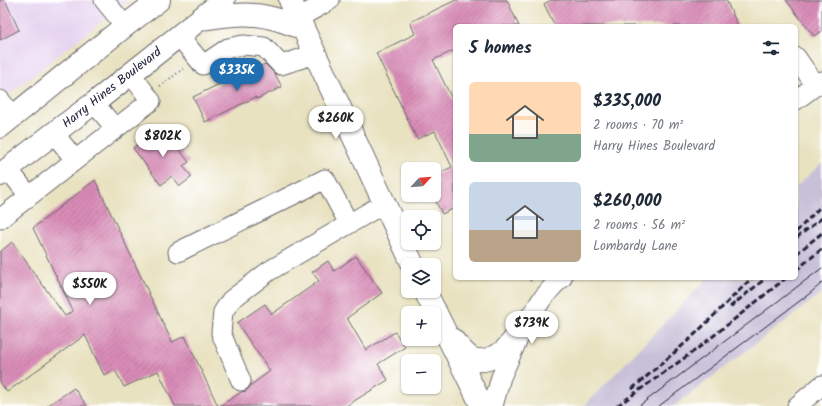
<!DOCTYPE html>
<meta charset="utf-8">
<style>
:root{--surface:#fff;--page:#f2f2f3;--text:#1f2937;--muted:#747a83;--accent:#1f6fb2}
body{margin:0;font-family:Kalam,sans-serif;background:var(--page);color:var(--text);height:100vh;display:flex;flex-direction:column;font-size:15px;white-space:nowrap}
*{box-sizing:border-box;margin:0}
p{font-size:13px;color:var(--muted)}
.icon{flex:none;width:22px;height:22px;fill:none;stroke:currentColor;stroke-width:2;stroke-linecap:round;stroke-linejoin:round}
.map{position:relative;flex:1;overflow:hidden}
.panel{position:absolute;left:453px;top:24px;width:345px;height:256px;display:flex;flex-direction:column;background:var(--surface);border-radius:6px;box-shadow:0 1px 3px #0004}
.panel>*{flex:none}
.needle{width:26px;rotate:64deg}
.fabs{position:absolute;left:401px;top:162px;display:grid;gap:8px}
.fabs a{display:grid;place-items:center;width:40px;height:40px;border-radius:6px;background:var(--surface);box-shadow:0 1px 3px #0004;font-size:20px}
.price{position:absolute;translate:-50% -34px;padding:0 9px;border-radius:14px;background:#fff;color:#222;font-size:13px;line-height:26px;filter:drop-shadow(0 1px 2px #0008)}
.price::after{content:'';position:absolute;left:50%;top:24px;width:12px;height:9px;margin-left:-6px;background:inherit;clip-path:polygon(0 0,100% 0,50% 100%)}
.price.active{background:var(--accent);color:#fff}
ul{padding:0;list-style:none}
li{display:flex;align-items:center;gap:12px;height:100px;padding:0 16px}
li span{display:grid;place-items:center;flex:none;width:112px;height:80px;border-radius:6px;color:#555}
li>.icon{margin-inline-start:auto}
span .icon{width:48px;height:48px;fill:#fffc;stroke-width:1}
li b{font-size:17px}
h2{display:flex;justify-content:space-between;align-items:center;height:48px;padding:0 16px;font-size:17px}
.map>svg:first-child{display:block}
.built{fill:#e6d3f0}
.railway{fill:#c8c0d8}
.building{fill:url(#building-hatch)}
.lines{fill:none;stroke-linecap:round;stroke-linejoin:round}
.minor-casing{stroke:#68656a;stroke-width:21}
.major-casing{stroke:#68656a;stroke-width:24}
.path{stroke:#68656a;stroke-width:2.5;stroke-dasharray:1 3;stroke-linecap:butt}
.minor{stroke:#fff;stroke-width:19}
.major{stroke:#fff;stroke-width:22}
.tram{stroke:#22223b;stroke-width:1}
.rail{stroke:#22223b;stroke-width:3;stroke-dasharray:6 3;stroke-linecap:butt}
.labels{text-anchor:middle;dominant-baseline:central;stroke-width:4;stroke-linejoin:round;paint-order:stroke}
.street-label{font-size:13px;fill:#22223b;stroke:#fff}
</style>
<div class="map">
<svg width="822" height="406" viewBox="0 0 822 406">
<defs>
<pattern id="building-hatch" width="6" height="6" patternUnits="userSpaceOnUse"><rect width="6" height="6" fill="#d98cb7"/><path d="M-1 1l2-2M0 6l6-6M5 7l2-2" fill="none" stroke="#b07296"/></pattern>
</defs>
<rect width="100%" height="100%" fill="#fff"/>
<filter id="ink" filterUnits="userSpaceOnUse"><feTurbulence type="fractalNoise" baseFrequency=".025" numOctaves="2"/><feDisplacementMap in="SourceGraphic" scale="8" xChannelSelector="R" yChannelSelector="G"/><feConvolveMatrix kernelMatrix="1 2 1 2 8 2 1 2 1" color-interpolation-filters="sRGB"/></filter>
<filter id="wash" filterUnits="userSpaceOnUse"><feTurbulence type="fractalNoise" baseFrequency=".012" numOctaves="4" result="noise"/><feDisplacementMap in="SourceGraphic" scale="16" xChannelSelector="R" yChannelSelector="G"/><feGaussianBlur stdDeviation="0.9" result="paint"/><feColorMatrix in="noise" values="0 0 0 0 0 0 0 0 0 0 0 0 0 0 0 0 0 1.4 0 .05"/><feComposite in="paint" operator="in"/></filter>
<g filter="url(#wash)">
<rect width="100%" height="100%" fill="#e9e2c1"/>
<path class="built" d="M0,0h129l-129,101z"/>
<path class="railway" d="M822,163v130l-148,113h-90l124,-128h88v-91z"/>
<g id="blocks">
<path class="building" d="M0,0h5l14,30 -19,10z
M456,0h51l12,26h-64v24l-22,10 22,45v103l-13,6 -8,-16v-13l5,-2 -4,-8 17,-8 -17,-36 -18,8 -41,-86 39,-19 -5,-12z
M551,0h175l12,26h-183l-11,-22z
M786,0h36v31l-8,5z
M265,64l10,10 7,13 -25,12 -1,-2 -51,25 -12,-25 65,-32 1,2z
M161,126l28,36 -6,4 9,11 -12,9 -8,-10 -11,9 -28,-37z
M95,180l77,162 13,-6 33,70h-43l-17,-35 -34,16 -9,-17 -11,5 -19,-40 -78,57 -7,-10v-130l12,-10 53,74 8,-5 -40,-83z
M356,256l26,37 -35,25 19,32 29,-18 10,15 -27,17 10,16 -42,26h-126l21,-14 5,-1 3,-3 2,-3 19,-14 -33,-48 28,-19 7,10 47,-33 -7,-9 16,-11 6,10z
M74,388l13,18h-40z"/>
</g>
</g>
<g filter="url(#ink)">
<use href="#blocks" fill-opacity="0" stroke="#68656a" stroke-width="1"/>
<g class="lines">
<g class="minor-casing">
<path id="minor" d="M104,0l21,26
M298,18l20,-11 12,-7
M179,36l24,29 25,-17 15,-3 21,2 17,18 34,-11
M796,57l20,29
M0,100l13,16
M796,100l26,-19
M94,103l21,25
M54,133l21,27
M8,169l21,27
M0,219l151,-118 -20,-27
M178,252l147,-73 24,45
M241,381l-20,-48 2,-21 8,-12 38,-29 102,-60 14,-7
M493,406l8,-29 22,-49 19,-29 12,-14 8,-7
M797,406l25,-21"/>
</g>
<g class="major-casing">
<path id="major" d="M290,0l123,265
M201,19c17,-2 36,-6 53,-4 17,1 34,8 49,14
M0,127l125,-101 34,-26
M0,175l54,-42 40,-30 130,-103
M425,291l57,115
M453,340c3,4 13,15 18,18 10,6 26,-1 34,-8 7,-7 12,-15 18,-22"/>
</g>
<path class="path" d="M160,86l23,-17
M530,281l2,-3"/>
<use href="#minor" class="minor"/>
<use href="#major" class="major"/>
<path class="tram" d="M639,406l183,-138
M659,406l150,-112 13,-11"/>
<path class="rail" d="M796,232l26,-27
M796,238l26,-20
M796,254l26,-21
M796,270l26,-21
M730,307l36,-29
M632,389l58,-50 62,-61
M617,406l80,-57 89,-71"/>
</g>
</g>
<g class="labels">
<g class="street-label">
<text transform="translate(112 88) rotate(-38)">Harry Hines Boulevard</text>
</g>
</g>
</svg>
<div class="fabs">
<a><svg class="needle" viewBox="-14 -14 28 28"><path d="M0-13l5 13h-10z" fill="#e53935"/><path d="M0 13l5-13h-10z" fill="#747a83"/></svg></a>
<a><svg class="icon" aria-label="locate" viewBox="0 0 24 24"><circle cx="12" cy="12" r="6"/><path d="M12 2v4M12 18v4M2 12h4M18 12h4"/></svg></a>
<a><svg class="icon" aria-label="layers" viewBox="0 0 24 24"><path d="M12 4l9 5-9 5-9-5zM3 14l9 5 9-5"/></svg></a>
<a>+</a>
<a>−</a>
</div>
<b class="price active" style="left:237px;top:92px">$335K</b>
<b class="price" style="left:336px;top:140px">$260K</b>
<b class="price" style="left:163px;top:158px">$802K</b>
<b class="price" style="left:90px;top:306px">$550K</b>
<b class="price" style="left:532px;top:345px">$739K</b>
<section class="panel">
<h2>5 homes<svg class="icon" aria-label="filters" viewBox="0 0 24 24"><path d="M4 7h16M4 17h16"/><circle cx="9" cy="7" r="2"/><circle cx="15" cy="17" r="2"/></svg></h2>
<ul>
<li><span style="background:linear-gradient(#ffd9b3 65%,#7fa58c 0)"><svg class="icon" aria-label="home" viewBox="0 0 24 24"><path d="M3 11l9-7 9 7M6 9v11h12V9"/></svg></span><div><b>$335,000</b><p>2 rooms · 70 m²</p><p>Harry Hines Boulevard</p></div></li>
<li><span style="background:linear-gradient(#c9d6e8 60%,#b9a48a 0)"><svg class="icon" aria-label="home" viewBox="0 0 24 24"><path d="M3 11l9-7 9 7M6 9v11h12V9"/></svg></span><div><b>$260,000</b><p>2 rooms · 56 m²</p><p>Lombardy Lane</p></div></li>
</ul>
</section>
</div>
